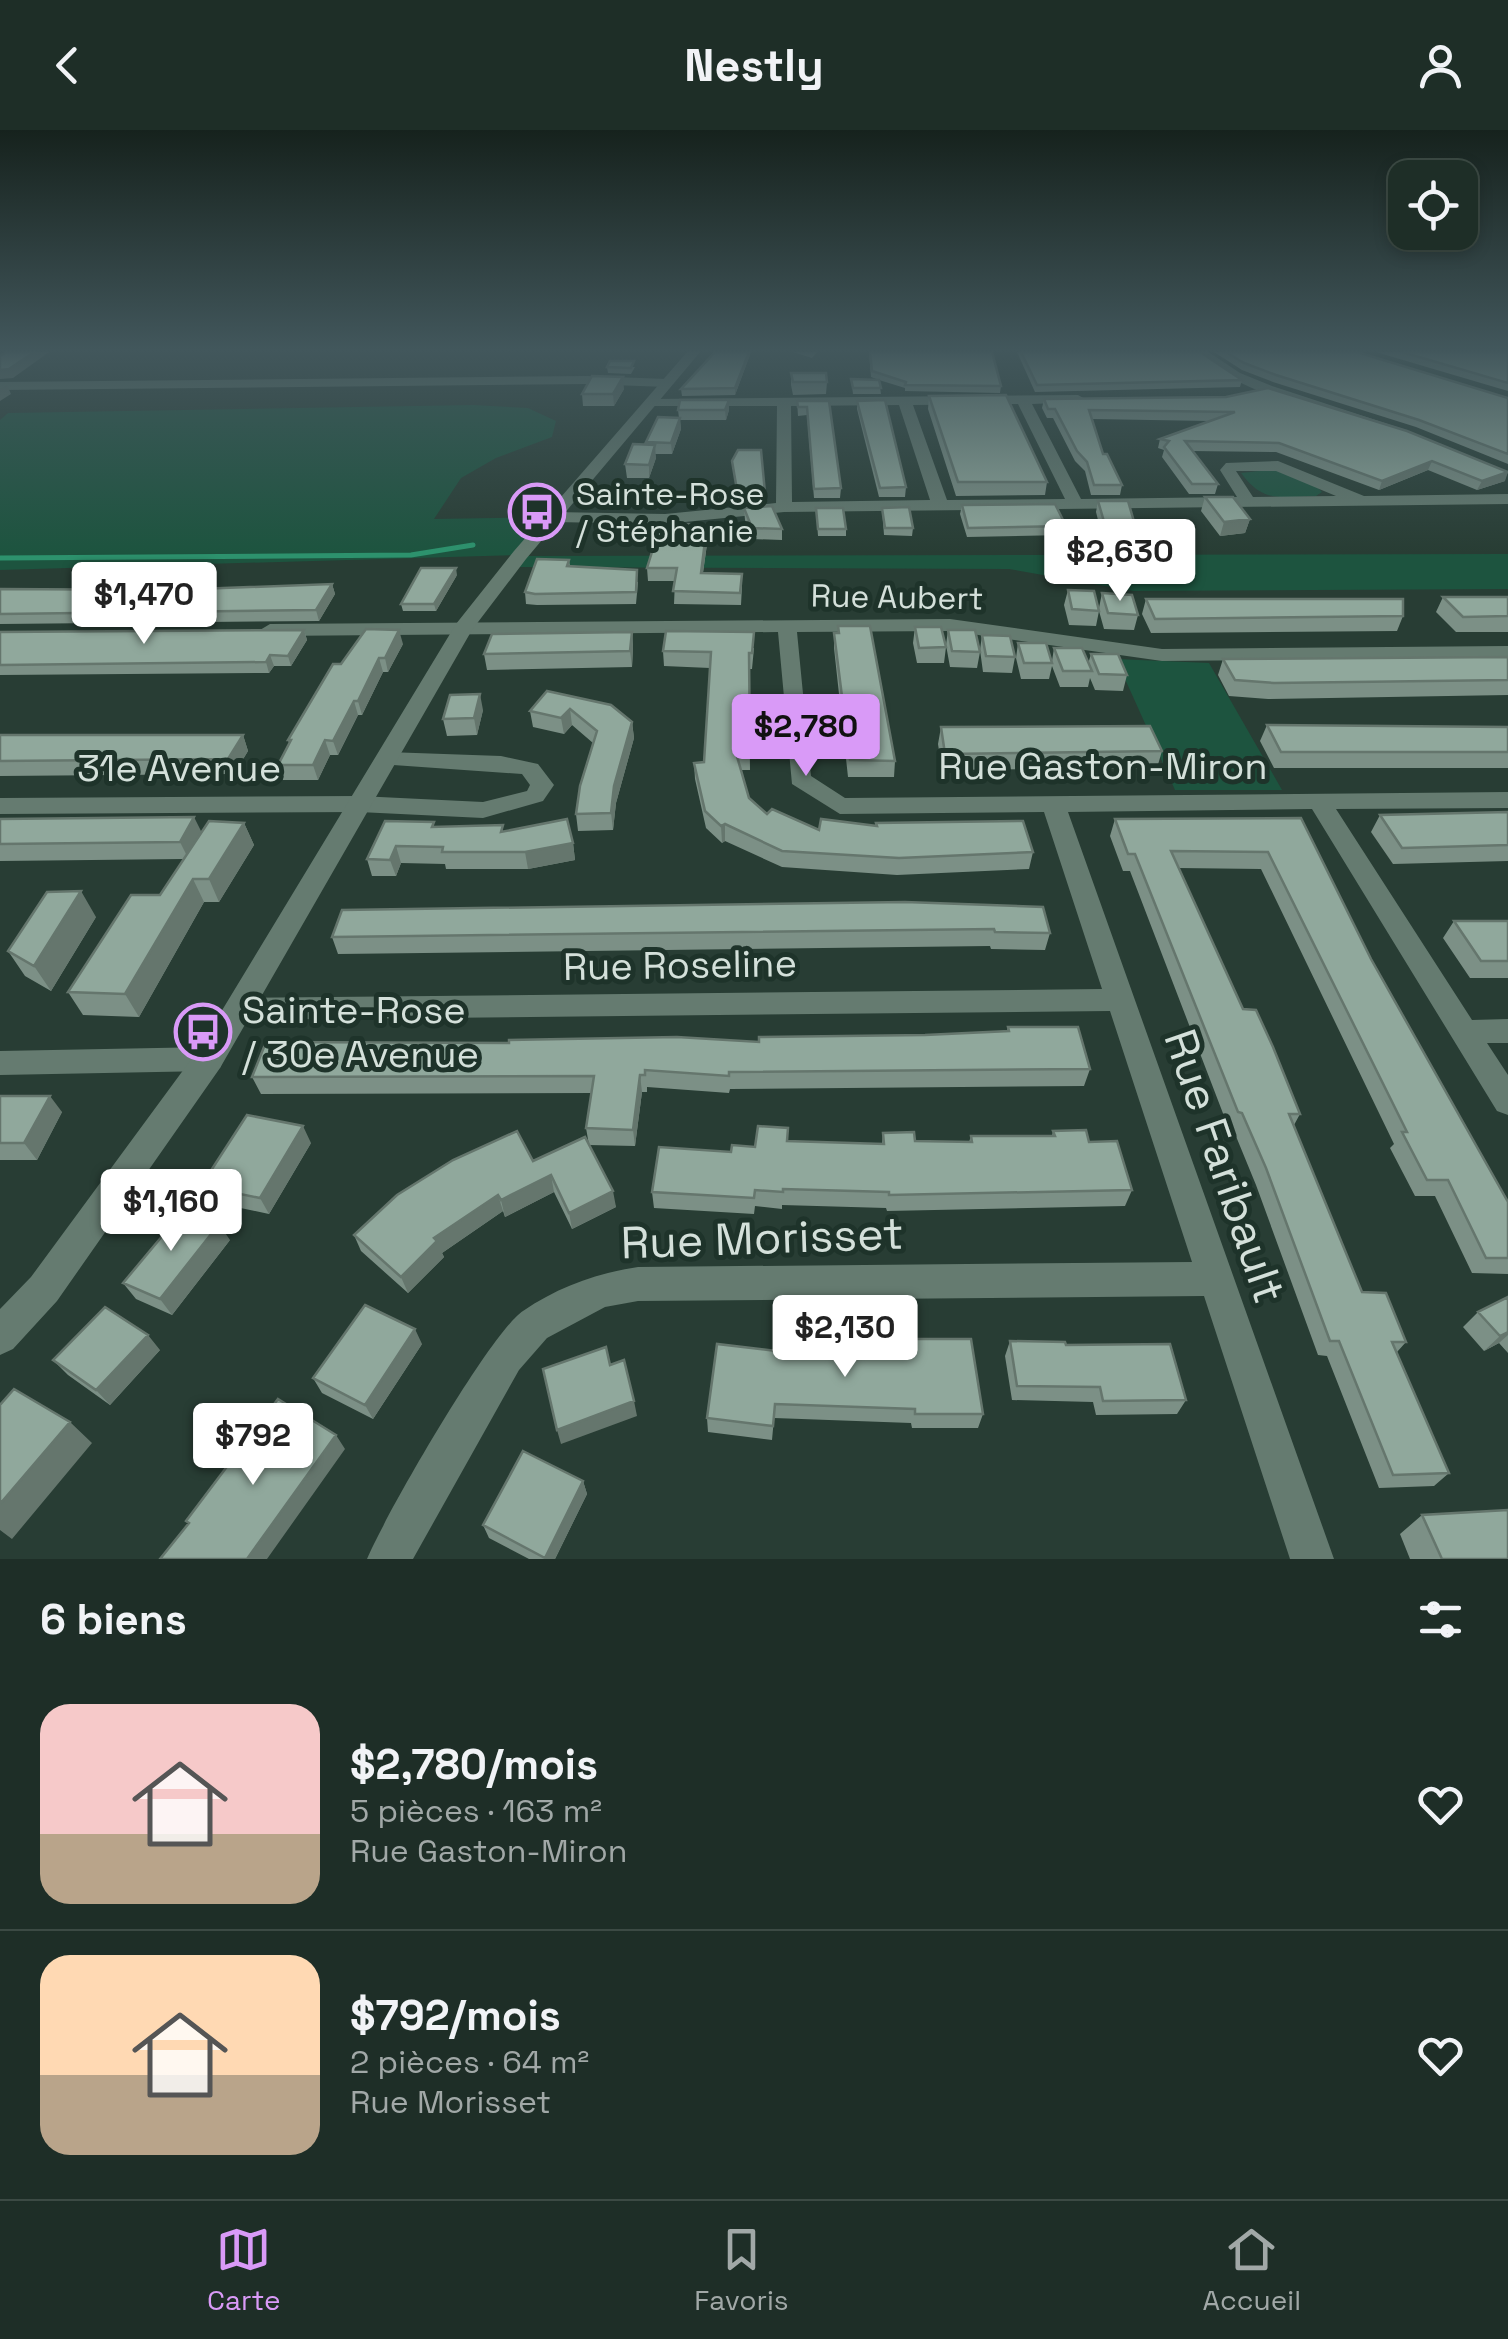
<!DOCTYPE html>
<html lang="fr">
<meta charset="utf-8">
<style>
:root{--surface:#1e2e27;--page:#26362f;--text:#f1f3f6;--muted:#a1a8a7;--line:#3c4a44;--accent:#d99af7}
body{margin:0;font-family:"Space Grotesk",sans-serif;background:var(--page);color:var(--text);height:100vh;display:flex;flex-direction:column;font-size:38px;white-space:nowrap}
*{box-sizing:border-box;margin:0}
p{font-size:32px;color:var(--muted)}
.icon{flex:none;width:55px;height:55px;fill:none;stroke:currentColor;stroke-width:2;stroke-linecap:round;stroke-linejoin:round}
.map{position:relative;height:1429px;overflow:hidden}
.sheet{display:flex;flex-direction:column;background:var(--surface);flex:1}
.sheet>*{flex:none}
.controls{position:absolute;left:1388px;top:30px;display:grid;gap:20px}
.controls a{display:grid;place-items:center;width:90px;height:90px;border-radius:20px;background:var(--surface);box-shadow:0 5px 15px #0003,0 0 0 2px var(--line);font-size:50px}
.price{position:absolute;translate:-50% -85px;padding:0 22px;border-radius:10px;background:#fff;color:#222;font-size:32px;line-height:65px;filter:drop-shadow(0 2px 5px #0008)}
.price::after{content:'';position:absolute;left:50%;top:60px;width:30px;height:22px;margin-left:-15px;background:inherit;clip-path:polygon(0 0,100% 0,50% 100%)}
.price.current{background:var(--accent);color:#111}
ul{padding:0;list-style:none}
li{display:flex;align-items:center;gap:30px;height:250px;padding:0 40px}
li+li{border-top:2px solid var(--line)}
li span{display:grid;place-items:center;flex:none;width:280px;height:200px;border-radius:30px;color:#555}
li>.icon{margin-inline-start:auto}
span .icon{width:120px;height:120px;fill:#fffc;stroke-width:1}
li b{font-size:42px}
h2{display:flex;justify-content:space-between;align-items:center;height:120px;padding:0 40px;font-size:42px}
header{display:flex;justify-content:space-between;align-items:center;height:130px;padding:0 40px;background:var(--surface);font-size:45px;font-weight:800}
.tabs{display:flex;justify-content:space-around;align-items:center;height:140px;border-top:2px solid var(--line);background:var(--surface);font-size:28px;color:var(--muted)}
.tabs a{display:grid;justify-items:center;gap:5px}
.tabs .current{color:var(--accent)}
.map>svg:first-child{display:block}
.green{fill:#1d543f}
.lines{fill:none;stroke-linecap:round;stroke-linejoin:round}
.stream{stroke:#2d926d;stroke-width:5}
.minor{fill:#657b70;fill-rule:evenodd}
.tertiary{fill:#657b70;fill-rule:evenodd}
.wall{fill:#7c9086}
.shaded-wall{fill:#65766d}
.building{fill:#90a89c;stroke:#65766d;stroke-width:2.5}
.labels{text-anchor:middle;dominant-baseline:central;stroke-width:10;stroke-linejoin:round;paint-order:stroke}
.far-poi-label{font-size:32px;fill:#d4e0da;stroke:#1e332a;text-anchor:start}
.far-street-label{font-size:32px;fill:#d4e0da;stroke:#1e332a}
.street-label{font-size:38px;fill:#d4e0da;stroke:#1e332a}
.poi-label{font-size:38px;fill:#d4e0da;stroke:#1e332a;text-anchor:start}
.near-street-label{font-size:45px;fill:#d4e0da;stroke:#1e332a}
</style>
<header><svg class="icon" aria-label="back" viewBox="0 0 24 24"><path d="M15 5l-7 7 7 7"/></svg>Nestly<svg class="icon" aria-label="person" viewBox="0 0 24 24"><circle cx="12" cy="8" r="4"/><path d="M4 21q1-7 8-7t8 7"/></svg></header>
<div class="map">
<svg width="1508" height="1429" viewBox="0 0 1508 1429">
<rect width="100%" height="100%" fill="#283d34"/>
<path class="green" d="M473,275l55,3 28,13 -4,16 -56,21 -35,20 -27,41 119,-2 -33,38 -520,15v-150l8,-7z
M1277,339l41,19 4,4 -6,4c-35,1 -52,8 -75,-23z
M1508,424v35l-375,2 -124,-22 -496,-2 8,-11z
M1116,529l93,4 73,127h-107z"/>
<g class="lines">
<path class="stream" d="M0,428l411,-3 62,-10"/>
<path class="minor" d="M1192,221h15l33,22 32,13 131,43 -12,3c-66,-21 -146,-34 -199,-81z
M586,246l81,3 7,4 -7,4 -81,-3 -586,6v-8z
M1078,265l7,4 -2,3 -51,2 49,95 156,-2 -17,-27 6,-7 52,-2 86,35 144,-2v10l-724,8 -119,12 -112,-2 -8,-5 8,-5 112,2 111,-11 1,-97h-131v-6l5,-1zM1018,274l47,95 -118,1 -34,-95zM899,275l31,95 -138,2 -1,-96zM1236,341h40l60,25 -83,1z
M950,489l212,30 346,-3v12l-346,3 -212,-30 -153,1 14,144 34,22 663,-6v16l-172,1 136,211 36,-1v24h-21l21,32v40l-11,-4 -185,-302 -244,3 266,747h-44l-86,-263 -566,5 -33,6 -58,31 -28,32 -106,189h-46c18,-43 123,-226 156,-248 35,-24 74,-38 115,-44l554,-5 -82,-251 -870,9 -10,-3 -5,-8 5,-8 10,-3 862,-9 -58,-177 -204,2 -48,-30 -14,-152 -508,4 -10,-6 10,-6z
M387,622l114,4 37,8 16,21 -11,16 -60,17 -124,-6 -359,2v-16l359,-2 124,6 44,-11 3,-6 -8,-11 -143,-10 -3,-5 3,-5z
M209,917l11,3 4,9 -4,9 -11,3 -209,4v-24z"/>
<path class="tertiary" d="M688,221h13l-175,208 -54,71 -252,438 -163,233 -44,48 -13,6v-46l31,-32 167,-227 258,-426 58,-73z"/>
</g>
<path class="wall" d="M751,222l-16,43 -53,1 -1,-7z
M793,222h24l-5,6z
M869,222h123l9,34 -1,7 -95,-2v-3l-26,-8 2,14h-28l-2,-15 28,1 -8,-3z
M1017,222h183l42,28 -2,7 -205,5z
M1214,222h143l151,46v66l-92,-37 -143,-45 -31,-12z
M1376,222h132v39z
M607,237h28l-4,7 -23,-1z
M791,243l36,9 -1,12 -33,1 -2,-10z
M624,259l-10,17h-31l-1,-12z
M929,266l118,86 -2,13 -89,1 -28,-87z
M1226,267l279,84 -28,9 -49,-20 -49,20 -103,-38 -84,-1 26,33 -3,10h-26l-27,-37 2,-7 -6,-2 2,-9 50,-18 -118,-2 11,35 19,31 -2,10h-29l-6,-24 -10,-10 -22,-43h-6l-5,-10 2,-9z
M729,270v10l-3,10h-46l1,9 -9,25h-17l1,4 -7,20h-22l-2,-14 21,-19v-3l33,-24 -1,-8z
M797,271h32l12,87 -1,10h-26l-7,-83 -9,1z
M857,271l49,86 -1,10h-26l-22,-88z
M1205,367l45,22 -5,14 -25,3 -19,-25z
M1098,371l37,24 -3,11h-30l-6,-24z
M962,375l104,21 -1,9 -98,2 -7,-23z
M744,378l38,21v11l-30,-1 -7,-19z
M816,378l30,21v7h-28z
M882,378l31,20 -1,8 -28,-1z
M708,407l-5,36 39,13 -1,19 -67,-1 1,-23h-27l-1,-13z
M569,430l1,6 68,16 -2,22 -99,1 -11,-1 -1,-12z
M457,445l-21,36h-33l-2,-7z
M332,454l3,10 -16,27 -319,3v-35l171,1z
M1068,460l31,18 3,-15 36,22 -4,15 -30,-1 -5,-18 -3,15 -27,-1 -5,-20z
M1443,467h65v35h-52l-20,-20z
M1146,469l257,17 -6,15 -246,2 -9,-19z
M838,496l57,135 -1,16h-46l-14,-129v-15h4z
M915,497l31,20 -2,16h-27l-4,-20z
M304,500l3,10 -16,26h-17l-5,7 -269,2v-43z
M948,500l32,22 -3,16 -27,-1 -4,-22z
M632,502l1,15 -1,20 -145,3 -3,-16z
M982,505l33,22 -3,16 -29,-1 -3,-22z
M1018,513l34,18 2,-13 34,16 3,-10 36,21 -4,16 -28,-1 -5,-12 -2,9h-28l-8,-21 -3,13h-28l-5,-21z
M403,514l-15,28h-5l-21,43h-4l-20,40h-8l-12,25h-35l-5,-15 11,-22 -1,-3 53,-76z
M754,518l-2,21h-3l1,101h-9l8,28 18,16 52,16 214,22 -4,17 -132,6 -115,-8 -57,-26 -3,2 -16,-15 -11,-49 -1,-16 10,-1 6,-94 -46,-2 -1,-15z
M1508,527v38l-240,4 -39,-3 -11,-21 5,-16z
M547,561l85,31 2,16 -18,65 -3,27 -35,1 -2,-17 17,-71 -21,-18 -8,9 -31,-7 -3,-16z
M483,580l-6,25 -30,1 -4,-17z
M1267,595l241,2v41h-234l-14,-27z
M941,597l221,24 -5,17 -215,2 -4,-26z
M0,605h243l5,16 -14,23 -234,2z
M1508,682v49l-115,3 -22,-32 9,-17z
M1301,688l70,141 137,243v72l-36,-1 -37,-77h-20l-25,-48 4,-4 -133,-275 -83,-1 65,141 57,105 -6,11 68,167 44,50 -9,10 52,121 -15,13 -55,2 -52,-132 -9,-1 -62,-170 -23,-56h-4l-99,-258h-7l-13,-35 5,-17z
M0,689l202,14 42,-10 10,22 -35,57h-15l-65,115 -56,-2 -15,-23 92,-97 24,-36 -184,2z
M435,697l69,4 69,12 2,17 -47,9h-82l-1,-5 -44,-1 -5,13h-24l-5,-17z
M905,772l145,31 -5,17 -54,-1 -1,-3 -652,8 -6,-17z
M96,787l-45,74 -26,-15 -17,-25z
M1454,791h54v57h-38l-27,-40z
M1008,897l82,42 -6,17 -354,3 -1,4 -82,-6v5h-5l-7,54 -46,-1 27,62 -44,22 -18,-37 -49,25 -2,-6 -61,42 2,4 -36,36 -47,-42 -7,-16 179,-74 56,-16 -3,-17 6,-35 -331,1 -9,-17 257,-34 250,-1 248,-11z
M0,966l62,16 -25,48h-37z
M1053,1001l36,11 43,48 -7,16 -238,5 -1,-3 -104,-3v4l-27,-3 -1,8 -100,-6 -2,-16 79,-40 24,-5 32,-6 95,3 1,-11 32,8 54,1 2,-6h81z
M311,1013l-42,71 -57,-12 -11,-16z
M230,1110l-58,75 -36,-16 -13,-16z
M1508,1167v56l-9,-10 -15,8 -21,-24 15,-15z
M907,1209l76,75 -5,14h-66l-1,-5 -137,-5 -2,22 -64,-8 -1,-14 95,-64 102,-1z
M1010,1211l56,4 120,55 -9,14 -81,1 -3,-13 -81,-2 -7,-44z
M422,1214l-49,75 -51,-26 -9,-15z
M160,1220l-50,55 -42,-30 -15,-15z
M583,1351l4,13 -32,65h-26l-40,-21 -6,-13z
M1422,1385l86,44h-98l-10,-25z"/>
<path class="shaded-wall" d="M34,222h15l-36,26 -13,1v-9z
M749,222h2l-16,43v-7z
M623,247l1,12 -10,17 -1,-12z
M7,255l4,9 -11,7v-12z
M729,270v10l-3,10 -1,-10z
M680,288l1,11 -9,25 -1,-11z
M655,315l1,13 -7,20v-13z
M1432,331l-4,9 -49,20 3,-9z
M1508,342l-3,9 -28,9 5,-9z
M765,363v7l-27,3v-7z
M1250,389l-5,14 -25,3 4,-14z
M707,395l1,12 -7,49v-13z
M456,438l1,7 -21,36 -2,-7z
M332,454l3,10 -16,27 -3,-11z
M304,500l3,10 -16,26 -3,-10z
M399,500l4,14 -15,28 -3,-14z
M632,502l1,15 -1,20 -2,-16z
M270,525l4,11 -5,7 -3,-11z
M379,528l4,14 -21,43 -4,-14z
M480,564l3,16 -6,25 -3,-17z
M354,571l4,14 -20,40 -5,-14z
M570,579l2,16 -8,9 -3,-16z
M632,592l2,16 -18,65 -3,27 -2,-17 3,-27z
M243,605l5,16 -14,23 -6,-15z
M325,610l5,15 -12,25 -5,-15z
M194,687l8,16 -14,25 -8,-16z
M244,693l10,22 -35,57 -10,-23z
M725,694v17l-3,2 -1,-17z
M573,713l2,17 -47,9 -3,-17z
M396,716l5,17 -5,13 -6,-16z
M193,749l11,23 -65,115 -14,-23z
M81,761l15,26 -45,74 -17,-25z
M640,945l2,17 -7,54 -2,-16z
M50,966l12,16 -25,48 -13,-17z
M303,996l8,17 -42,71 -9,-16z
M551,1045l3,17 -49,25 -4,-17z
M613,1061l3,16 -44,22 -3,-16z
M498,1065l5,16 -61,42 2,4 -36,36 -7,-16 33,-39z
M219,1094l11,16 -58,75 -12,-16z
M415,1199l7,15 -49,75 -8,-14z
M1508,1202v3l-9,8 -15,8 16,-15z
M148,1205l12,15 -50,55 -14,-15z
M634,1271l3,15 -76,28 -4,-14z
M70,1292l22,21 -80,96 -12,-9v-26z
M336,1305l9,14 -78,110h-20z
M583,1351l4,13 -32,65h-10z"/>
<path class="building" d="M7,222h27l-25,17 -9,1v-14z
M715,222h34l-14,36 -54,1z
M870,222h122l9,34 -96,-1 1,-3 -34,-11z
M1021,222h179l42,28 -205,5z
M1226,222h131l151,46v56l-89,-34 -143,-45 -32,-12z
M1402,222h106v31z
M610,231h24l-3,7 -24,-1z
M791,243h35l1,9h-34z
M592,246l31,1 -10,17h-31z
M851,249l28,1 2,8h-28z
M1268,258l139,43 101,41 -26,9 -50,-20 -50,20 -103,-38 -94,-2 33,43h-26l-28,-37 5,-6 -9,-2 75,-27 -146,-2 14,44h4l15,31h-28l-7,-23 -10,-11 -22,-42h-7l-4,-10 182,-2z
M1006,265l41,87h-89l-29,-86z
M680,270h49l-4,10h-47z
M885,270l21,87 -26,1 -23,-87z
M797,271h32l12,87 -27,1 -7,-82h-9z
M658,287l22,1 -9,25 -25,-1z
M633,314l22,1 -6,20 -24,-1z
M738,320h23l4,43 -27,3 -6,-35z
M1205,367h28l17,22 -26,3z
M1098,371h30l7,24h-30z
M1055,374l11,22 -98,2 -6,-23z
M772,376l10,23 -30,-1 -8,-20z
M909,377l4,21h-28l-3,-20z
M816,378h27l3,21h-28z
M661,393l46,2 -6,48 41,1 -2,19 -67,-2 4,-23h-30z
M537,429l32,1 -2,6 70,4 -1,22 -101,2 -10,-2z
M421,438h35l-22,36h-33z
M332,454l-16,26 -316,4v-25l171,1z
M1068,460l26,1 5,20 -27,-2z
M1102,463l30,2 6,20 -30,-2z
M1443,467h65v19l-45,1z
M1146,469h257v17l-248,3z
M838,496h32l25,135 -45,-1 -16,-127h5z
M915,497h26l5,20 -27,1z
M366,499l33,1 -14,28h-6l-21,43h-4l-21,40 -8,-1 -12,25h-35l13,-25h-3l45,-76h8z
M304,500l-16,26 -18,-1 -4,7 -266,3v-33z
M948,500h27l5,22 -28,-1z
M666,501l88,1 -2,21h-3l1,100h-14l13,45 18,16 5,-5 47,21 2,-11 56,7 -1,-3 147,-2 10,31 -134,6 -117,-7 -57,-27 -4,2 -16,-15 -11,-48 10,-1 7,-110 -48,-1z
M632,502l-2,19 -146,3 8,-20z
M982,505l28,1 5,21 -29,-1z
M1018,513h28l6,20h-28z
M1054,518h28l10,23h-29z
M1091,524h27l9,21 -28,-1z
M1508,527v23l-234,3 -39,-3 -12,-21z
M547,561l64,14 21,17 -18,64 -3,27 -35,1 4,-28 17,-55 -27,-22 -9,9 -31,-7z
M480,564l-6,24 -31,1 7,-24z
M1267,595l241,2v25h-227z
M1150,596l12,25 -217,3 -4,-27z
M0,605h243l-15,24 -228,2z
M1508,682v33l-106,3 -22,-33z
M194,687l-14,25 -180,2v-25z
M1301,688l70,141 137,243v56h-22l-38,-78h-21l-25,-48h5l-139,-280 -97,-1 72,158 13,1 17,37 27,67h-11l73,178 24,1 20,49h-14l57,131 -56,2 -54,-134h-9l-64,-173 -24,-55 -4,-1 -103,-258h-7l-13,-35z
M567,689l6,24 -48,9h-83l1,-5 -47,-1 -6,14 -23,-1 18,-38 49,1 -2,5 71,-2 -2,7z
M209,691l35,2 -35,56h-16l-68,115 -57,-2 63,-97h29z
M81,761l-47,75 -26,-15 39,-59z
M905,772l138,5 7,26 -55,-1 -1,-3 -662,8 10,-27z
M1454,791h54v40h-27z
M1008,897h70l12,42 -361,3v4l-84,-6v5h-5l-7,55 -47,-2 8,-52 -342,1 14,-35 243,1v-3l168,-3 82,5v-5l166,-2 84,-4z
M0,966h50l-26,47h-24z
M247,985l56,11 -43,72 -59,-12z
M758,996l30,2 -1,13 97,3 -1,-11 31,-1 1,9 57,1 -1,-6h84l-2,-5 33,-1 3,12 28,-1 15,49 -243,5v-3l-106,-3v3l-28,-2 -1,8 -102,-6 7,-45 72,5 1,-7 23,2z
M517,1001l16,30 52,-24 28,54 -44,22 -18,-38 -50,25 -3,-5 -64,43 3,3 -36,36 -47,-42 43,-40 56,-35z
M184,1080l35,14 -59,75 -37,-16z
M1508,1167v35l-8,4 -22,-24z
M365,1175l50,24 -50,76 -52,-27z
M105,1177l43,28 -52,55 -43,-30z
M907,1209h64l12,75h-68v-5l-140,-5 -2,22 -66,-8 10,-74 85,10v-5l106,4z
M1010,1211l55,1 1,3 104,-1 16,56 -83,1 -3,-14 -83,-1z
M606,1217l4,18 14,-5 10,41 -77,29 -14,-61z
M14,1259l56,33 -70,82v-99z
M278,1269l58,36 -89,124h-87l29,-36 -3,-2z
M523,1321l60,30 -38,77 -62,-33z
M1508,1380v49h-66l-20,-44z"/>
<linearGradient id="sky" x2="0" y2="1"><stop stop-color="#16221d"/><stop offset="0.52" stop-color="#42575c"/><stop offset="1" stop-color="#42575c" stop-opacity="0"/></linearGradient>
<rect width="1508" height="422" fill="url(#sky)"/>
<defs>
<g id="bus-ring" transform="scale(2.875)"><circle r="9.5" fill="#1e332a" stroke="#d99af7" stroke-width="1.5"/><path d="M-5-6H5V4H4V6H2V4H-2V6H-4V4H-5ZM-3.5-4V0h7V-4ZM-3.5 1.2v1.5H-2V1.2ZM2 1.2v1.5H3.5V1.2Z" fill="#d99af7"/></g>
</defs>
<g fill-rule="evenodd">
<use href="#bus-ring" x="537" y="382"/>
<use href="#bus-ring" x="203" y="902"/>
</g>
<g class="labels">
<g class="far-poi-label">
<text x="576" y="364">Sainte-Rose<tspan x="576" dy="37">/ Stéphanie</tspan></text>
</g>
<g class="far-street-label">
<text transform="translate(897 467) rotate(1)">Rue Aubert</text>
</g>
<g class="street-label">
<text x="1103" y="636">Rue Gaston-Miron</text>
<text x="179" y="638">31e Avenue</text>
<text transform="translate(680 835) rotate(-1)">Rue Roseline</text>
</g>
<g class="poi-label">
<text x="242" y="880">Sainte-Rose<tspan x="242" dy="44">/ 30e Avenue</tspan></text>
</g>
<g class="near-street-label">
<text transform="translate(1225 1036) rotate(71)">Rue Faribault</text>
<text transform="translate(762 1108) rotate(-2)">Rue Morisset</text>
</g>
</g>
</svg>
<div class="controls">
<a><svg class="icon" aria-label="locate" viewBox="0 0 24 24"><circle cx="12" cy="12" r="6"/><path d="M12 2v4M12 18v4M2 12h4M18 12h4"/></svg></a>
</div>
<b class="price" style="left:1120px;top:474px">$2,630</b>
<b class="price" style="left:144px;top:517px">$1,470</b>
<b class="price current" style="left:806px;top:649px">$2,780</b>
<b class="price" style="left:171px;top:1124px">$1,160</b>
<b class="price" style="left:845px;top:1250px">$2,130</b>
<b class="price" style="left:253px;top:1358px">$792</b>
</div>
<section class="sheet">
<h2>6 biens<svg class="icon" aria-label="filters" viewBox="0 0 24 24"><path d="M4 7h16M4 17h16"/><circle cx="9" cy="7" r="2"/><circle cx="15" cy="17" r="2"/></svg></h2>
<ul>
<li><span style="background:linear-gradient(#f6c9c9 65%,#b9a48a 0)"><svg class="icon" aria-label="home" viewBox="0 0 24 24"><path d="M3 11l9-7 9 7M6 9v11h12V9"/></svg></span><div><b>$2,780/mois</b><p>5 pièces · 163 m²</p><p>Rue Gaston-Miron</p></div><svg class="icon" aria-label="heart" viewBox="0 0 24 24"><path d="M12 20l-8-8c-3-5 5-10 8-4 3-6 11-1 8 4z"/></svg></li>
<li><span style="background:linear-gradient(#ffd9b3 60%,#b9a48a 0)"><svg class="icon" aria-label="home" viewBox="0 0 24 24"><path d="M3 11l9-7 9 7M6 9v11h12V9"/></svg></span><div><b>$792/mois</b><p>2 pièces · 64 m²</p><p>Rue Morisset</p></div><svg class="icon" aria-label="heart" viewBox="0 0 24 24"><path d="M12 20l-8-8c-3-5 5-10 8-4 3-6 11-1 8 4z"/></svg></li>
</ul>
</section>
<nav class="tabs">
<a class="current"><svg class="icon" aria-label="map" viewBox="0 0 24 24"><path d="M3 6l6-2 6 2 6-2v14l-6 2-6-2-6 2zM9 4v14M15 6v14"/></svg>Carte</a>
<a><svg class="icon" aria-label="saved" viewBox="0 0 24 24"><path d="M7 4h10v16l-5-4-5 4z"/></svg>Favoris</a>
<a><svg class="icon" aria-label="home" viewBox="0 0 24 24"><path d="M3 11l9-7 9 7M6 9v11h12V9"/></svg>Accueil</a>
</nav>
